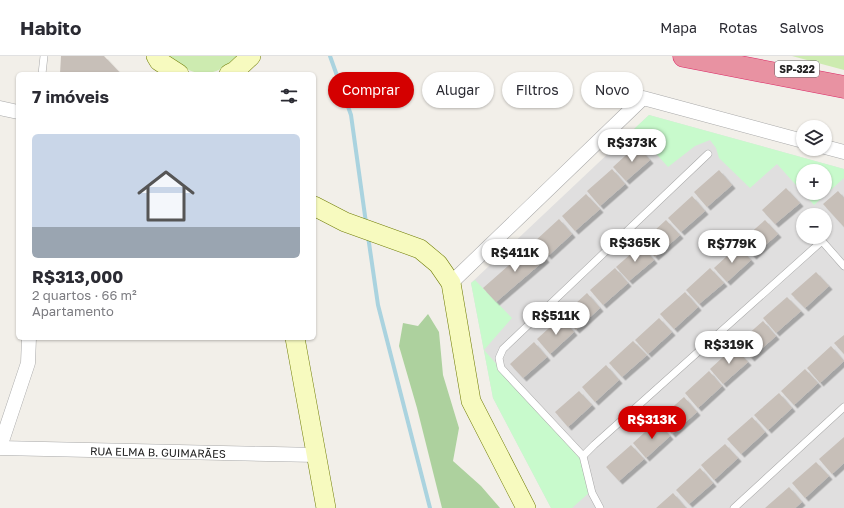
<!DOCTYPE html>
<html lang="pt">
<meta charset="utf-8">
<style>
:root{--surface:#fff;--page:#f2f2f3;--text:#2b2b33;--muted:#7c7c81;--line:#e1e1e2;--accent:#d40000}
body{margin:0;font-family:"Golos Text",sans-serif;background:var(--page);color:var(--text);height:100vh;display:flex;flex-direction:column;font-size:15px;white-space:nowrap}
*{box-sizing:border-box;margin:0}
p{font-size:13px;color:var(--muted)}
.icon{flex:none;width:22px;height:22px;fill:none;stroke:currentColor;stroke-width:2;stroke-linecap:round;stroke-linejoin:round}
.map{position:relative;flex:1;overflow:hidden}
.panel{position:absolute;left:16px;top:16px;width:300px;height:268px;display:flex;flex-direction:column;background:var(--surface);border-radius:6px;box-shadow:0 1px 3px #0004}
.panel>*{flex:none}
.guide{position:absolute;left:328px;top:16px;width:380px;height:36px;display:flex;gap:8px}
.tools{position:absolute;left:796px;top:64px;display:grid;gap:8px}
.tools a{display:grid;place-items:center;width:36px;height:36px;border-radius:50%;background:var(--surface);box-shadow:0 1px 3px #0004;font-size:20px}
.price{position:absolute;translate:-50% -34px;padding:0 9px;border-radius:14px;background:#fff;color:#222;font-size:13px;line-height:26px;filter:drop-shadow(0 1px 2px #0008)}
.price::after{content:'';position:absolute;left:50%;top:24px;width:12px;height:9px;margin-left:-6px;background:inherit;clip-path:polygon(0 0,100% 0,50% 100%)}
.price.on{background:var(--accent);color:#fff}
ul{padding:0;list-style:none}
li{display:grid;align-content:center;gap:8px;height:212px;padding:0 16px}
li+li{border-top:1px solid var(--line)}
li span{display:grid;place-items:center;height:124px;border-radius:6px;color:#555}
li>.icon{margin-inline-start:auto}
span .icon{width:72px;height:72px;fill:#fffc;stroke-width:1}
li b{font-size:17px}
h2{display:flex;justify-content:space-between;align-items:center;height:48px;padding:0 16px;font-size:17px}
.tag{padding:0 14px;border-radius:18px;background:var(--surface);box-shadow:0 1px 3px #0004;font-size:14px;line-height:36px}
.tag.on{background:var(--accent);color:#fff}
header{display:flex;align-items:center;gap:24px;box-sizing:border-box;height:56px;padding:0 20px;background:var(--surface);border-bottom:1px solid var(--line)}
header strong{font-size:19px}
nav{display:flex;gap:22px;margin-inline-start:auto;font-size:14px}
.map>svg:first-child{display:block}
.residential{fill:#e0dfdf;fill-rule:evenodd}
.grass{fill:#cdebb0}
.forest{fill:#add19e}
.park{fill:#c8facc;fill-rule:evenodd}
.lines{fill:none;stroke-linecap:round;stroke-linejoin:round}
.stream{stroke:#aad3df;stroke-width:4}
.building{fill:#c7bfb8;filter:url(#shadow)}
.lane-casing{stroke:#a9a9a9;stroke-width:8}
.street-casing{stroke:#a9a9a9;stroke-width:15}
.secondary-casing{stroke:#707d05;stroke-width:20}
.highway-casing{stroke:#dc2a67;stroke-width:23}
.lane{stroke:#fff;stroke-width:7}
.street{stroke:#fff;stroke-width:14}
.secondary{stroke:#f7fabf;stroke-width:19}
.highway{stroke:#e892a2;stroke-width:22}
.labels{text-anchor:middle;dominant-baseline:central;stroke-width:4;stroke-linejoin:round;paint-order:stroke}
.shield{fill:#fff;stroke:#646464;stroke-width:1}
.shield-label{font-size:10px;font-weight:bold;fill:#222}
.street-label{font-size:11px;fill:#222;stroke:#fff}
</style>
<header>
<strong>Habito</strong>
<nav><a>Mapa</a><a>Rotas</a><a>Salvos</a></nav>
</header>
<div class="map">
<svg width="844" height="452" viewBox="0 0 844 452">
<defs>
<filter id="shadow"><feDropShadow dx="3.5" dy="3.5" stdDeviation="0" flood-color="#0004"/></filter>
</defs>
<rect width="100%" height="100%" fill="#f2efe9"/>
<path class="residential" d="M649,59l195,54v339h-293l-58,-110 -22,-115zM803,115h22v22h-22zM803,159h22v22h-22z"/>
<path class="grass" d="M164,0h78c-33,24 -45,22 -78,0z
M792,0h52v14z"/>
<path class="forest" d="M428,258l11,18 4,43 16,53 -6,33 28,25 19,22h-58l-25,-100 -18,-62 4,-23 15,3z"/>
<path class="park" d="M649,59l195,54v9l-30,27 -37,-41 -27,24 -31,-30 -3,-10 -6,-8 -15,6 -27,21 -34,-38zM803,115h22v22h-22z
M475,224l37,38 -28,32 98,111 8,31 -18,16h-21l-58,-110 -22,-115z"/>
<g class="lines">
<path class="stream" d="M330,0l21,59 15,108
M368,180l10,69 52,203"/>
</g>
<path class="building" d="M61,0h43l17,18h-61z
M637,89l13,15 -24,21 -13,-14z
M612,113l13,15 -25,22 -13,-15z
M719,114l13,15 -25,22 -13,-15z
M786,132l14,15 -25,21 -13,-14z
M838,135l6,7v29l-21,-23z
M586,138l14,15 -25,22 -13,-15z
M692,140l13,15 -24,21 -13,-14z
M559,163l13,15 -24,22 -13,-15z
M666,164l14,15 -25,22 -13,-15z
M765,164l13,14 -25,22 -13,-14z
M533,188l13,15 -50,43 -13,-14z
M641,189l13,15 -25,21 -13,-14z
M738,190l13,14 -24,22 -13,-14z
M615,212l13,15 -25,22 -13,-15z
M710,212l14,15 -25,21 -13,-14z
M816,216l13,14 -24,22 -14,-14z
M685,236l13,15 -24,22 -14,-15z
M587,237l13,15 -24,22 -13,-15z
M787,241l14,14 -25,22 -13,-15z
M561,261l13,15 -24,22 -13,-15z
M659,262l13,14 -24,22 -13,-14z
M763,265l13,15 -25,22 -13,-15z
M844,279v19l-10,-11z
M633,285l14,14 -25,22 -13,-14z
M534,286l13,15 -24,21 -13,-14z
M831,290l13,15 -24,22 -13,-15z
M734,291l14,15 -25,22 -13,-15z
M606,309l13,15 -24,22 -13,-15z
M805,313l13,14 -24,22 -13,-14z
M709,315l13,15 -24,22 -13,-15z
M579,335l13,14 -24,22 -13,-15z
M779,337l13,15 -24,22 -14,-15z
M684,341l13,15 -25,22 -13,-15z
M752,361l13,15 -24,22 -14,-15z
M657,365l13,15 -24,22 -13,-15z
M844,381v26l-12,11 -13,-15z
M725,388l13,14 -24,22 -13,-15z
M631,389l13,14 -25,22 -13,-14z
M816,406l13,14 -24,22 -13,-15z
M700,412l13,15 -24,21 -13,-14z
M789,431l13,15 -7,6h-30z
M673,437l13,15h-30z"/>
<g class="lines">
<g class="lane-casing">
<path id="lane" d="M42,18l2,-18
M583,400l-82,-88 -2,-10 4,-9 205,-195
M600,452l-8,-15 -9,-37 11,-11 228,-204 22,25
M734,452l110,-101"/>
</g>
<g class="street-casing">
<g id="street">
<path d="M0,52l18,4"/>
<path d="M825,91l19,5"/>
<path d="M451,227l192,-185 160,43"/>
<path d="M0,391l28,-84 1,-25"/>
<path id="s1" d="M0,392l316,7"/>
</g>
</g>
<g class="secondary-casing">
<path id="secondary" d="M156,0l3,5 20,13
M229,18l6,-3 16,-15
M314,150l31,16 75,27 18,15 13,19 20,118 55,107
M295,282l31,170"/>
</g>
<g class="highway-casing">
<path id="highway" d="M684,0l160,31"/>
</g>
<use href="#lane" class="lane"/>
<use href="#street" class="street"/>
<use href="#secondary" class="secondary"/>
<use href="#highway" class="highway"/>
</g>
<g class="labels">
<rect class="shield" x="775" y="5" width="44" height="16" rx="3"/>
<g class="shield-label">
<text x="797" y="13">SP-322</text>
</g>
<g class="street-label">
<text stroke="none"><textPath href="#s1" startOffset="158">RUA ELMA B. GUIMARÃES</textPath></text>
</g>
</g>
</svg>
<div class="tools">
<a><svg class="icon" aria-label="layers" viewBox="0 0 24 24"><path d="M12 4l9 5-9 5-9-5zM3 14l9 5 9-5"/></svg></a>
<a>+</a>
<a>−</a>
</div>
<b class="price" style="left:632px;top:107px">R$373K</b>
<b class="price" style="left:635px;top:207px">R$365K</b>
<b class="price" style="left:732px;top:208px">R$779K</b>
<b class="price" style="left:515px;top:217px">R$411K</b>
<b class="price" style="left:556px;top:280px">R$511K</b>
<b class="price" style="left:729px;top:309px">R$319K</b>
<b class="price on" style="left:652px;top:384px">R$313K</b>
<div class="guide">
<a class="tag on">Comprar</a>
<a class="tag">Alugar</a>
<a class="tag">Filtros</a>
<a class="tag">Novo</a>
</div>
<section class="panel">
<h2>7 imóveis<svg class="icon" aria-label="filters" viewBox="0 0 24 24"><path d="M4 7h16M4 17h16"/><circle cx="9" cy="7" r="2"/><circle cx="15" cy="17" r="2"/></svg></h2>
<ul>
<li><span style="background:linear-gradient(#c9d6e8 75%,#9aa5b1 0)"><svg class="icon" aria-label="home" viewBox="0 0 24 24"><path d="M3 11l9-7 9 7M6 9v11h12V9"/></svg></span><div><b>R$313,000</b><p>2 quartos · 66 m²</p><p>Apartamento</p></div></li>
</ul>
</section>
</div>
